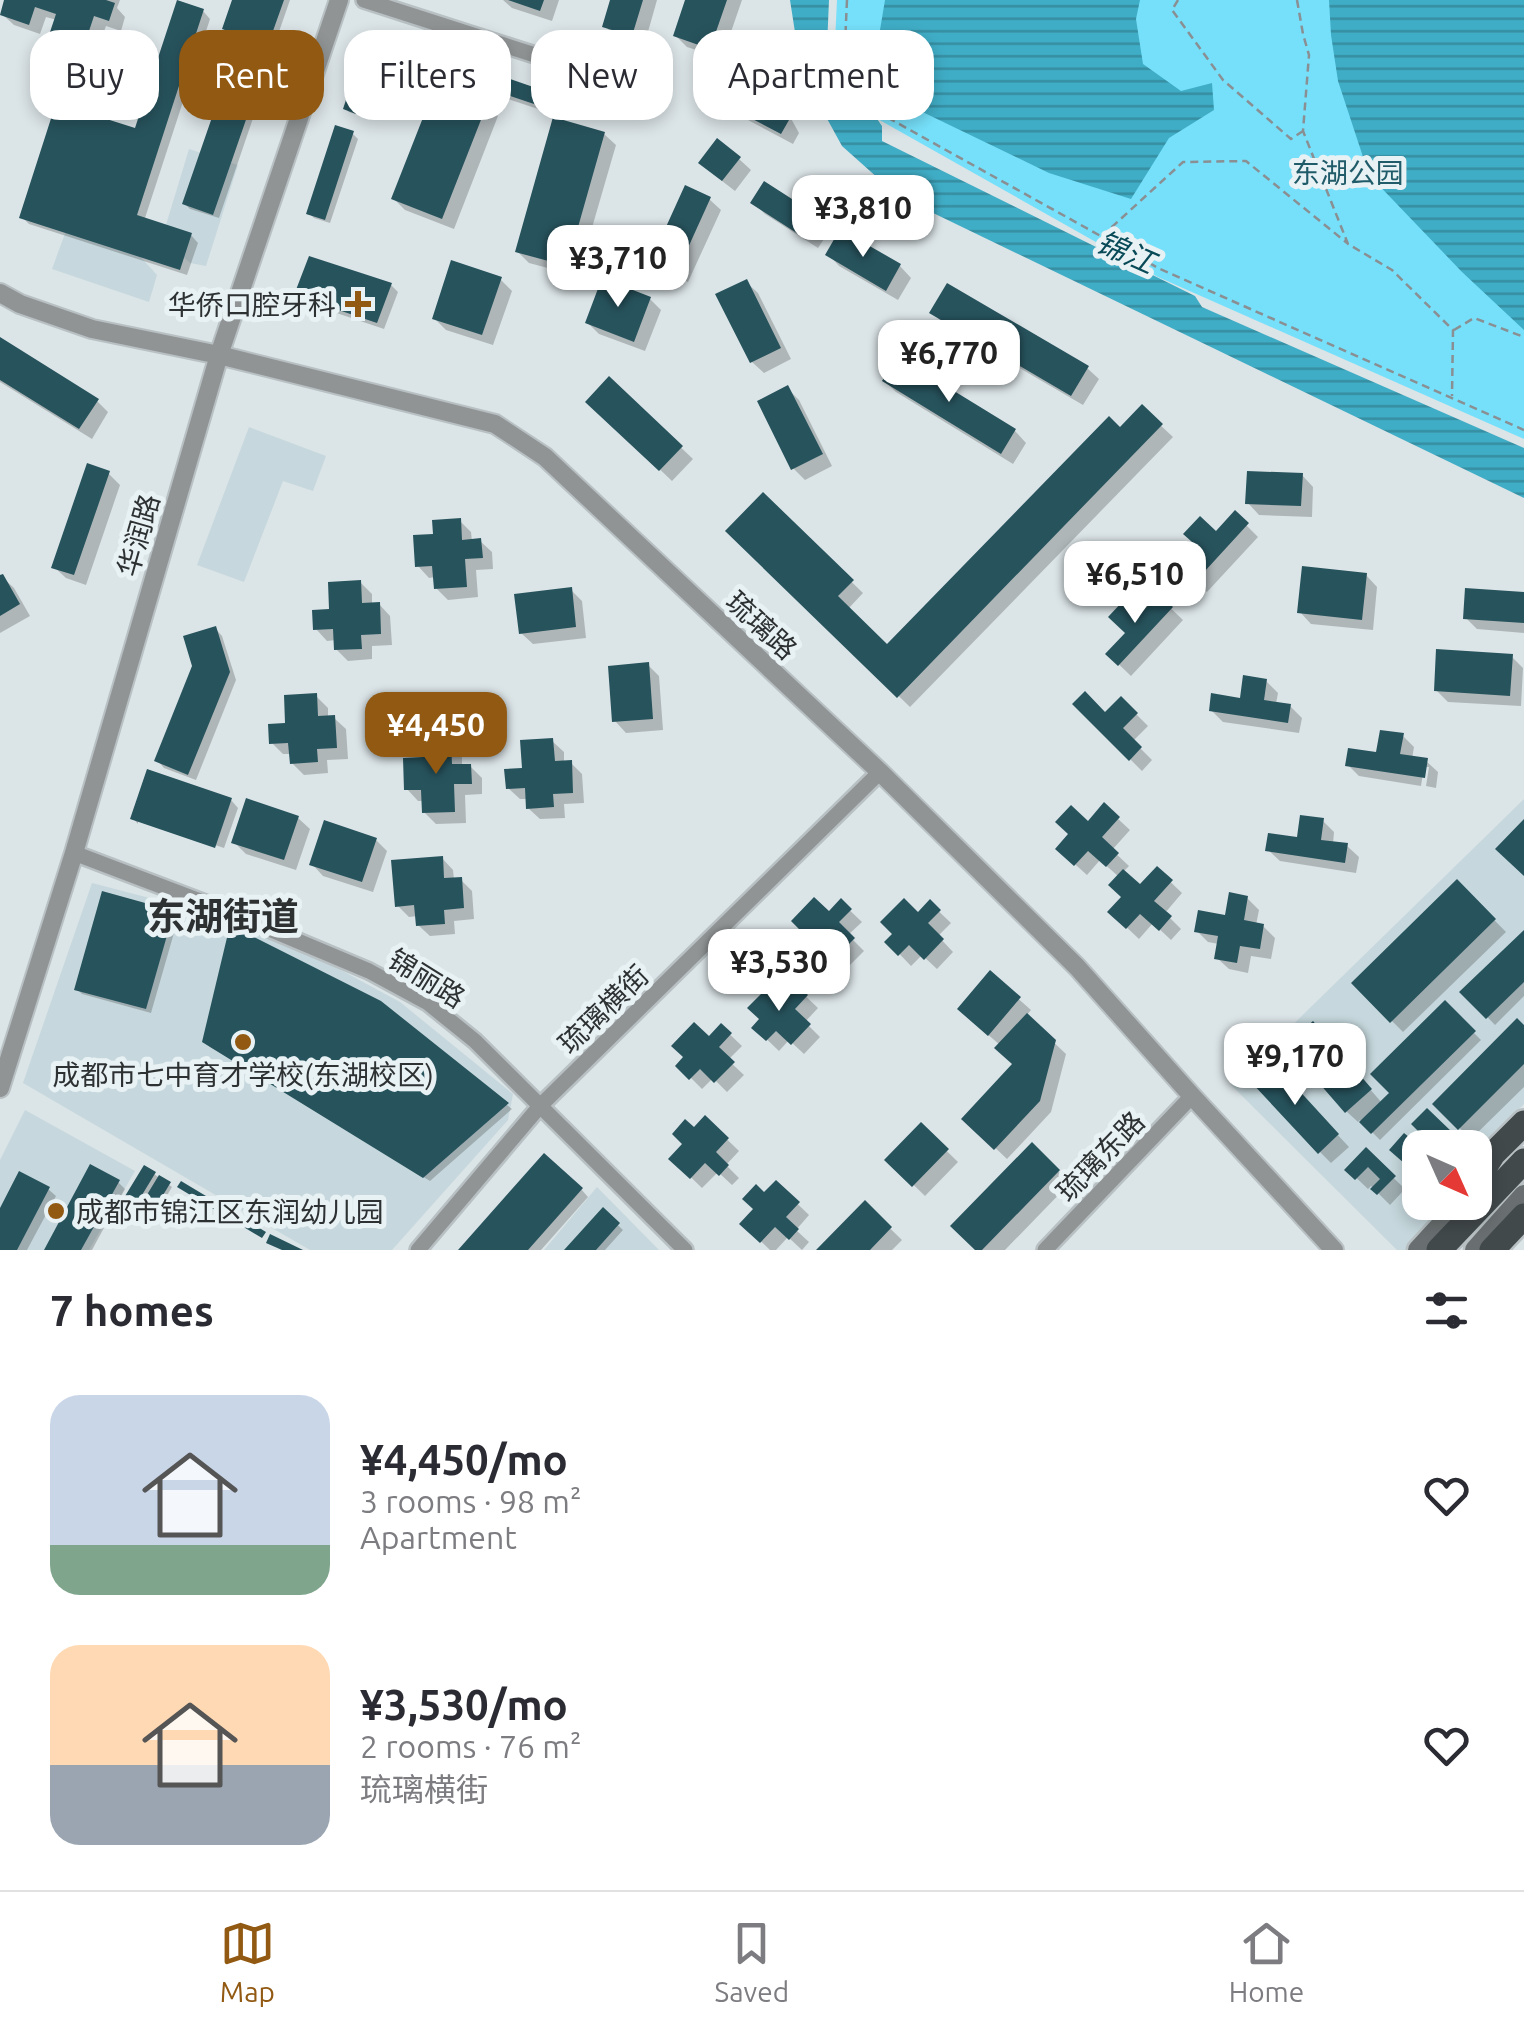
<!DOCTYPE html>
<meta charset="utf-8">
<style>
:root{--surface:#fff;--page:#f7f7f7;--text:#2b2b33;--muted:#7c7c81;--line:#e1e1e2;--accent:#915912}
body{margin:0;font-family:Ubuntu,"Noto Sans SC",sans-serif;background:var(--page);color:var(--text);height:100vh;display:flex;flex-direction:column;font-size:38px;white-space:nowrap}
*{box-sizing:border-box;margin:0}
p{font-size:32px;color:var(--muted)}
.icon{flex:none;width:55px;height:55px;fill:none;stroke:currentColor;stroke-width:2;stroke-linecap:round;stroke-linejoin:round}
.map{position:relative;height:1250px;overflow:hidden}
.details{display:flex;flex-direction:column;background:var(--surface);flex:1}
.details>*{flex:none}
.top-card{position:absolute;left:30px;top:30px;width:1000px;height:90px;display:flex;gap:20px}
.needle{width:65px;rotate:135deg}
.controls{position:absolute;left:1402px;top:1130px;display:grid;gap:20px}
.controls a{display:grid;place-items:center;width:90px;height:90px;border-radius:20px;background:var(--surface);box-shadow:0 5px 15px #0003;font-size:50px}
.price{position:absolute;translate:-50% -85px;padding:0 22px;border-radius:20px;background:#fff;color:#222;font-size:32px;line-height:65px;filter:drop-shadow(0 2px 5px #0008)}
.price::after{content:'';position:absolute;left:50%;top:60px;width:30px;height:22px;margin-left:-15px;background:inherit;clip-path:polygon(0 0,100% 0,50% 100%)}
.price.current{background:var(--accent);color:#fff}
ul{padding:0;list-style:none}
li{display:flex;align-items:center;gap:30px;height:250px;padding:0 50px}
li span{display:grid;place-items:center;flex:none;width:280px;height:200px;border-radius:30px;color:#555}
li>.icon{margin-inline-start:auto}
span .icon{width:120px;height:120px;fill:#fffc;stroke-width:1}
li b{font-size:42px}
h2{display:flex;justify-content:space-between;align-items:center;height:120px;padding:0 50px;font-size:42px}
.tag{padding:0 35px;border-radius:30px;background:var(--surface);box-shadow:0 5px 15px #0003;font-size:35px;line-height:90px}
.tag.current{background:var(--accent);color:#fff}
.tabs{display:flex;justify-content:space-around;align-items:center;height:140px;border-top:2px solid var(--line);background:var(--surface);font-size:28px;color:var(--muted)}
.tabs a{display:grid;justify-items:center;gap:5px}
.tabs .current{color:var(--accent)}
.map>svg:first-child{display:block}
.built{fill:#c6d8dd}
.green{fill:#76e0fa}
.water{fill:url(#water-rules)}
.shadow{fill:#0003}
.building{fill:#27535d}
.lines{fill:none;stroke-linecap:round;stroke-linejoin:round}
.minor-casing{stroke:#b8c0c3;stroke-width:20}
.tertiary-casing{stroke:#b8c0c3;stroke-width:22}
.secondary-casing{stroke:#b8c0c3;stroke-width:25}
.trunk-casing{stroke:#b8c0c3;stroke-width:30}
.path{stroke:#898f92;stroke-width:2.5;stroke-dasharray:8 5;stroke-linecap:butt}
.minor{stroke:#909495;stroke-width:15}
.tertiary{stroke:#909495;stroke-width:18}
.secondary{stroke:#696f70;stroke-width:20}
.trunk{stroke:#42494b;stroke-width:25}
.poi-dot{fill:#915912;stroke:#e8f1f4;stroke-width:4}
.labels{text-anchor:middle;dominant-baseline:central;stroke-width:10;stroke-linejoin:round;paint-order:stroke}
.park-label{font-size:28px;fill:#205b69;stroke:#e8f1f4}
.poi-label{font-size:28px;fill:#2d3132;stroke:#e8f1f4;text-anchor:end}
.street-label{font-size:28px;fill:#2d3132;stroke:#e8f1f4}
.water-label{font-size:30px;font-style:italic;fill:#084a57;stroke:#e8f1f4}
.district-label{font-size:38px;font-weight:bold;fill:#2d3132;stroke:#e8f1f4}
</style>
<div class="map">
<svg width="1524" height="1250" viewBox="0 0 1524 1250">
<defs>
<pattern id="water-rules" width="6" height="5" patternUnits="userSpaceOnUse" patternTransform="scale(2.5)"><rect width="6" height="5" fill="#40adc6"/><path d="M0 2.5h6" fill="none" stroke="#368da1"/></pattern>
</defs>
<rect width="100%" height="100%" fill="#dbe4e7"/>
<path class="built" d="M189,149l49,16 -32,101 -16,-3 -28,-25z
M67,228l71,26 19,21 -8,27 -97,-33z
M249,427l77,29 -13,35 -30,-10 -39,101 -47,-17z
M1524,799v305l-49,50v-6h-55v54l34,1 -45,47h-12l-166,-165z
M92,883l115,30 121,50 72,39 113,92 -5,26 -116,130h-82l-287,-167z
M25,1110l110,61 -46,79h-89v-90z
M597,1187l62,63h-115z"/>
<path class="green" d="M837,0h687v439l-366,-162 -282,-159 -41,-75z"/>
<path class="water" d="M790,0h39l-2,47 55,79v15l313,155 7,11 322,141v50l-626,-302 -56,-50 -41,-75z
M885,0h255l-4,19 7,45 38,27 31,-8 2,27 -45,28 -38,61 -82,-26 -141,-68 -30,-63z
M1329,0h195v330l-62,-58 -93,-97 -31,-94 -7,-46z"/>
<path class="shadow" d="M5,0h115l-3,8 8,9 -4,14 -15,-5 -10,27 -32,-11 -11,-11 4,-11 -11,-3 -6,17 -26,-9 -12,-11z
M235,0h55l-17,49 -43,-16 -6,-5z
M503,0h56l-7,21 -40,-13z
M613,0h44l-13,46 -27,-8 -12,-12z
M688,0h54l-20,58 -35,-11 -12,-12z
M203,11l7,8 -65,199 46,17 7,8 -11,32 -158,-51 -7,-7 114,-86z
M746,45l10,10 43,78 -6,11 -64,-34 -12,-12z
M379,50l159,41 7,7 -4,12 -155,-52z
M371,64l3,3 -15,48 -10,-3 -3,-3z
M257,87l5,5 -43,126 -29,-9 -5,-5z
M487,104l11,12 -44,113 -49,-19 -11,-11z
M352,133l6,6 -28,84 -16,-5 -5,-5z
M604,134l12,11 -38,131 -49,-13 -12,-12z
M739,159l12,11 -16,21 -22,-17z
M709,199l12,11 -33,72 -23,-11 -11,-11z
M753,203l65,16 12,11 -12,18 -53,-34z
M828,254l72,12 11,12 -13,22 -59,-34z
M500,279l12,12 -19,54 -47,-15 -12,-12z
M746,282l12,11 33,66 -27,14 -12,-11z
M391,285l7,7 -14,37 -80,-27 -7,-7z
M650,299l11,11 -16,41 -46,-17 -11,-11z
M932,312l155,56 12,11 -16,26 -139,-81z
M0,344l97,57 11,11 -16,27 -92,-57z
M898,360l117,71 11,12 -13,21 -117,-72 -11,-11z
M610,380l83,79 -21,22 -83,-79z
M787,388l12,12 33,66 -27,14 -12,-12z
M1142,408l31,29 -263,270 -181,-176 34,-35 100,97 -15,16 39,39z
M108,473l12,12 -34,100 -20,-7 -12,-11z
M1302,475l11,12 -1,30 -53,-2 -11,-12z
M1235,514l23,23 -51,55 -23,-22z
M460,521l11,11 1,9h8l12,11 1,17 -17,1 2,27 -30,3 -12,-12v-11l-7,1 -11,-12 18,-30z
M1366,575l11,12 -4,43 -62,-6 -11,-12z
M2,577l12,11 16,28 -30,17v-55z
M360,582l12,12v11l7,-1 11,12 2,29 -20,1v13l-24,2 -12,-12v-9l-9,1 -11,-12z
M571,590l11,11 4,37 -53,6 -12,-11z
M1524,594v39l-47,-4 -11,-11z
M1159,597l24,23 -52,56 -23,-22z
M215,628l7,8 14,44 -40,100 -32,-12 -7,-8z
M1511,656l12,12 -2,38 -73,-4 -12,-12z
M648,665l11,11 4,54 -37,3 -11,-12z
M1266,681l12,12 -2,11 14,2 12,12 -3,15 -76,-11 -12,-12 31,-10z
M316,696l12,12v10h6l12,11 2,30 -21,1 1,13 -24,2 -12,-12v-9h-9l-11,-11z
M1121,699l27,27 -15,15 19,19 -10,11 -67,-67 30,11z
M1402,735l12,12 -2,12 14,2 12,11 -2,16 -10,-2 3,-19h-5l-3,19 -62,-10 -11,-11 30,-10z
M552,741l12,11v11h7l11,11 2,29 -20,1 1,14 -25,1 -12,-11v-9h-8l-12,-11z
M450,746l12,11v10l8,-1 12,12v16l-17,1 1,28 -30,1 -12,-12v-11h-6l-11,-12 19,-29z
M231,800l7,8 -14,40 -86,-29v5l-5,-6z
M1104,806l26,24 -18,20 17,16 -6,6 17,16 17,-19 25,24 -17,20 16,16 -10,11 -18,-17 -14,16 -17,-16 2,-26 -5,-20 -19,-17 -13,15 -29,-26 30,-25z
M298,818l12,11 -14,41 -50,-16 -12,-12z
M1323,821l11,11 -1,12 14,2 12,11 -3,16 -76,-12 -12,-11 31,-10z
M376,840l11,11 -14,41 -50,-16 -11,-12z
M442,858l11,12 1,10h7l11,11 2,28 -20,2 1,13 -25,2 -12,-11v-9l-9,1 -12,-12z
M1457,882l49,50 -103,100 -49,-49z
M1247,898l12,12 -3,15 7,1 12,12 -4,21 -20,-3 -3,17 -19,-4 -12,-11 2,-14 -11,-2 -11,-11 30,-13z
M841,902l21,20 -14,13 16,16 -17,17 -14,-14 -11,11 -23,-23z
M930,903l21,20 -13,13 15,16 -16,17 -15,-14 -11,11 -23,-24z
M172,913l6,6 -27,94 -69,-19 -5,-5z
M1524,933v63l-29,29 -32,-33z
M990,974l41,36 -5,6 40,38 -15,58 -44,47 -42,-40 50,-54 -15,-20 -29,-25z
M797,988l21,20 -13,14 15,15 -16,17 -15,-14 -10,11 -24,-23z
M1445,1004l36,36 -101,100 -20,-20 -2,2 -12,-11 -22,-75 58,67 10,-10z
M721,1026l21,20 -14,14 16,15 -17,17 -14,-14 -11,11 -23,-23z
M1524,1029v58l-53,52 -36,-35z
M204,1042l303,63 5,4 -82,72 -220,-134z
M1284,1077l65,70 -18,16 -11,-11z
M1427,1111l36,35 -1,2h-24z
M706,1119l33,32 -13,14 13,13 -7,7 -14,-13 -16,16 -30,-29z
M921,1126l37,36 -33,34 -37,-36z
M1032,1145l38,38 -65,67h-27z
M1366,1151l39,38 -15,16 -19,-19 -3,3 -20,-19z
M154,1174l18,13 -22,37 -25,-15z
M118,1182l7,7 -33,61h-45z
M776,1183l33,32 -13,15 13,12 -7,8 -14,-13 -12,13h-6l-28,-27z
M48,1189l8,7 -29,54h-27v-37z
M581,1189l7,8 -47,53h-79z
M865,1204l37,36 -10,10h-73z
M603,1211l20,19 -18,20h-37z"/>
<path class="building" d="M4,0h102l9,3 -6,18 -15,-5 -9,27 -35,-11 6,-18 -21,-7 -6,18 -29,-10z
M177,0l27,9 -67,206 55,18 -12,37 -161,-52 37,-115 79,25z
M232,0h52l-16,45 -46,-16z
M508,0h36l-4,11z
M610,0h33l-11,36 -30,-9z
M685,0h42l-17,49 -37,-13z
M382,35l157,54 -5,15 -158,-53z
M745,41l44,79 -8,14 -67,-35z
M360,57l13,5 -17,52 -13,-5z
M227,74l31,11 -45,130 -31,-11z
M437,82l51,20 -46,117 -51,-20z
M553,117l52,15 -38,134 -52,-14z
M335,125l19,6 -29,89 -19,-6z
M717,138l24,19 -19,24 -24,-18z
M764,181l56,36 -14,22 -56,-36z
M685,185l26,12 -34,75 -26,-12z
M840,229l61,35 -15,27 -61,-36z
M309,256l83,27 -15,40 -83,-28z
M451,260l51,17 -20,58 -50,-16z
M602,278l49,19 -17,45 -49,-19z
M747,279l34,69 -31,15 -35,-69z
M947,283l142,83 -18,30 -142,-83z
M0,337l99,62 -20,30 -79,-49z
M897,356l119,73 -15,25 -119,-73z
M609,376l74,70 -24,25 -74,-69z
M788,385l35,69 -32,16 -34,-69z
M1142,404l21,20 -266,274 -172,-167 38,-39 91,88 -16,16 49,48 222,-228 11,11z
M87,463l23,8 -36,104 -23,-7z
M1247,471l56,2 -2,33 -56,-2z
M1235,510l14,13 -55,60 -13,-12 19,-22 -17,-15 17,-18 16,15z
M461,518l1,22 19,-2 2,20 -18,1 2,28 -33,2 -2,-23 -17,1 -2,-32 20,-1 -1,-14z
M1302,566l65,7 -5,47 -65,-7z
M3,574l17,30 -20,12v-41z
M361,580l1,23 18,-1 1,32 -20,1 1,14 -28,1 -1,-21 -20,1 -1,-20 17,-1 -1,-27z
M572,587l4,40 -57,7 -5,-40z
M1465,588l59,4v31l-61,-4z
M1159,594l14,13 -55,59 -13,-12 20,-21 -17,-16 16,-17 16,14z
M216,626l14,46 -42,103 -34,-14 38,-95 -9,-30z
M1436,649l77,5 -3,42 -76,-5z
M649,662l4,57 -41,3 -4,-56z
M1243,675l24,4 -3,21 27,4 -3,19 -79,-12 2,-18 29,5z
M1085,691l20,21 16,-16 17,17 -15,15 19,19 -13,14 -57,-57z
M317,693l1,23 17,-1 2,33 -20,1 1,13 -28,2 -2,-21 -19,1 -1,-20 17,-1 -1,-28z
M1380,730l24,3 -4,21 28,4 -3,20 -80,-12 3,-18 28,4z
M553,738l2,23 17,-1 1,33 -20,1 1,13 -28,2 -1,-21 -19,1 -2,-20 18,-1 -2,-28z
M451,743l1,21h19l1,20h-18l1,28 -33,1 -1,-23h-17l-1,-32 20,-1v-13z
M147,769l85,29 -17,50 -85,-29z
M246,798l53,18 -15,44 -53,-17z
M1104,802l16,15 -18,20 17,16 -13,14 -18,-16 -14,15 -19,-17 13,-15 -13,-12 16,-17 17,16z
M1300,815l24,3 -3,22 27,3 -3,20 -80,-12 3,-18 29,4z
M1524,819v57l-29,-27z
M324,820l53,18 -15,44 -53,-17z
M443,856l1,22 18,-1 2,31 -20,2 1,14 -29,2 -2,-21 -19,2 -4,-47z
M1157,866l16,14 -19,21 18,15 -13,15 -19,-17 -14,15 -19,-17 14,-15 -13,-12 15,-16 17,15z
M1457,879l39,40 -106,104 -39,-40z
M102,891l72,20 -28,98 -72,-19z
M1229,892l19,4 -4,24 20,4 -4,25 -20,-3 -3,17 -23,-4 4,-23 -24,-4 4,-22 27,5z
M814,897l15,14 12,-13 11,11 -13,13 16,16 -21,21 -14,-14 -11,10 -14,-13 8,-9 -12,-12z
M904,898l14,14 12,-13 11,11 -13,13 16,16 -20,21 -15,-15 -11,11 -14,-14 8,-8 -12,-12z
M230,925l151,76 128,102 -86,75 -221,-136z
M1524,930v52l-38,37 -27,-27z
M990,970l31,27 -33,39 -31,-27z
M771,984l14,14 12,-13 11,10 -13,14 16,15 -20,21 -15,-14 -10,10 -15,-13 8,-9 -12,-11z
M1445,1000l31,31 -105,103 -12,-12 30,-29 -19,-19z
M1027,1013l29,27 -16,61 -46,49 -33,-31 51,-55 -18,-16z
M1517,1018l7,7v39l-66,66 -26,-26z
M1313,1021l59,68 -27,24 -59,-68z
M694,1022l15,14 12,-13 11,10 -13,14 16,15 -21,21 -14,-14 -11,11 -14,-14 8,-9 -12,-11z
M1273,1062l66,72 -21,20 -67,-72z
M1427,1108l26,25 -13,15h-5l-24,-24z
M705,1115l24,23 -13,14 13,13 -10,11 -14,-13 -15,16 -22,-20 14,-15 -10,-10 13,-15 9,8z
M921,1122l28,27 -37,38 -28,-27z
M1404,1133l16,13v31l-31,-27z
M1032,1142l28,28 -78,80h-7l-25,-24z
M1366,1147l30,29 -19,19 -7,-6 10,-10 -12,-12 -13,13 -11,-10z
M544,1153l39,35 -55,62h-70z
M90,1164l30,16 -39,70h-37z
M144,1165l12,7 -25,41 -12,-7z
M19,1171l31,16 -33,63h-17v-42z
M159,1175l12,7 -25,41 -12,-7z
M776,1180l24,22 -14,15 13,12 -10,11 -14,-13 -15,16 -21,-19 14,-15 -11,-10 14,-15 8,8z
M181,1181l85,51 -4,6 -85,-51z
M865,1200l27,27 -22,23h-54z
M603,1207l17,16 -24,27h-32z
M270,1234l33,16h-21l-16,-7z"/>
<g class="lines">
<g class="minor-casing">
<path id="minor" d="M364,0l196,63
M74,853l155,59 140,59 59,32 47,38 210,209
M418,1250l122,-144 340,-334
M1045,1250l147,-154"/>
</g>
<g class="tertiary-casing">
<path id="tertiary" d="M0,293l20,11 72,25 127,26 276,69 50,33 335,315 197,195 115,129 142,154
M0,1088l74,-235 145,-498 120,-355"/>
</g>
<g class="secondary-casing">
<path id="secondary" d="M1418,1250l44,-48
M1475,1250l49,-55"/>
</g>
<g class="trunk-casing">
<path id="trunk" d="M1475,1183l18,-29 31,-31
M1439,1250l85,-89
M1492,1250l32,-34"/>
</g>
<path class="path" d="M847,0l-2,44 38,71 277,154 364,161
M1178,0l-6,10 51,70 68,59 12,-8
M1297,0l6,34 6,21 -6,76 45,113 44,26 61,60 -1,66
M1102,236l81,-74 63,-1 101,82
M1454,330l20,-12 50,19"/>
<use href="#minor" class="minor"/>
<use href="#tertiary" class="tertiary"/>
<use href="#secondary" class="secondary"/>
<use href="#trunk" class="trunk"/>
</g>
<g class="poi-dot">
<path d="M353 289h10v10h10v10h-10v10h-10v-10h-10v-10h10z"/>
<circle cx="243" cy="1042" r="10"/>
<circle cx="56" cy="1211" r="10"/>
</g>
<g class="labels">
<g class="park-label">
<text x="1348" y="172">东湖公园</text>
</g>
<g class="poi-label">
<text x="336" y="304">华侨口腔牙科</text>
<text x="243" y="1074" text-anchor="middle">成都市七中育才学校(东湖校区)</text>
<text x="76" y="1211" text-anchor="start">成都市锦江区东润幼儿园</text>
</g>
<g class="street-label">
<text transform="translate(138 535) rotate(-74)">华润路</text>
<text transform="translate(762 625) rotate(43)">琉璃路</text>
<text transform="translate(427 978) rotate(32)">锦丽路</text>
<text transform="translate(603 1009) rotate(-44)">琉璃横街</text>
<text transform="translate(1100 1156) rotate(-46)">琉璃东路</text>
</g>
<g class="water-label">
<text transform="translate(1126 252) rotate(24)">锦江</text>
</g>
<g class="district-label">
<text x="223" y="916">东湖街道</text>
</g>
</g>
</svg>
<div class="controls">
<a><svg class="needle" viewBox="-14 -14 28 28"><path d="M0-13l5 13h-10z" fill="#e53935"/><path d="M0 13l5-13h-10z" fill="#7c7c81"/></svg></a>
</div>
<b class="price" style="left:863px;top:260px">¥3,810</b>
<b class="price" style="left:618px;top:310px">¥3,710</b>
<b class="price" style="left:949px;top:405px">¥6,770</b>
<b class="price" style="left:1135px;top:626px">¥6,510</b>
<b class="price current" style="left:436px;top:777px">¥4,450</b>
<b class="price" style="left:779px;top:1014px">¥3,530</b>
<b class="price" style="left:1295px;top:1108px">¥9,170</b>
<div class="top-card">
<a class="tag">Buy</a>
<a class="tag current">Rent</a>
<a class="tag">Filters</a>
<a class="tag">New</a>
<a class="tag">Apartment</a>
</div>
</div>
<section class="details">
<h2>7 homes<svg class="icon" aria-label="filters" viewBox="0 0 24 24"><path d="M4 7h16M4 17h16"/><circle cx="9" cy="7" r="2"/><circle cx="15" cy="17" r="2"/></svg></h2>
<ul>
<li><span style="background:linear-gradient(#c9d6e8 75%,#7fa58c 0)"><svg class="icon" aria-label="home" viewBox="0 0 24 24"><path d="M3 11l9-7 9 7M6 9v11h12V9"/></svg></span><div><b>¥4,450/mo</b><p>3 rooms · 98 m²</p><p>Apartment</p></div><svg class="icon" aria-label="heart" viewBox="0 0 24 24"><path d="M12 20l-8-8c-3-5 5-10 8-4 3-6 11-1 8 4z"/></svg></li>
<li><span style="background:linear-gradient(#ffd9b3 60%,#9aa5b1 0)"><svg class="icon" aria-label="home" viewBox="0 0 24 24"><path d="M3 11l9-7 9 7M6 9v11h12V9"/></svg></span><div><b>¥3,530/mo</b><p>2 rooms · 76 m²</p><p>琉璃横街</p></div><svg class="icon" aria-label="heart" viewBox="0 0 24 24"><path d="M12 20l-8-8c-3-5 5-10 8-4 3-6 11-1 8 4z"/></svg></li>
</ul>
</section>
<nav class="tabs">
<a class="current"><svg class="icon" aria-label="map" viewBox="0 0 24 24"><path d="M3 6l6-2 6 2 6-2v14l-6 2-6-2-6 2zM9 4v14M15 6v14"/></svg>Map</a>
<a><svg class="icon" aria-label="saved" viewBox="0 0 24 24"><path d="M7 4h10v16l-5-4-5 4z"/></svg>Saved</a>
<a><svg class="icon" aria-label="home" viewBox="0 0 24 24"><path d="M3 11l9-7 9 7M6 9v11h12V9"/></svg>Home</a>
</nav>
